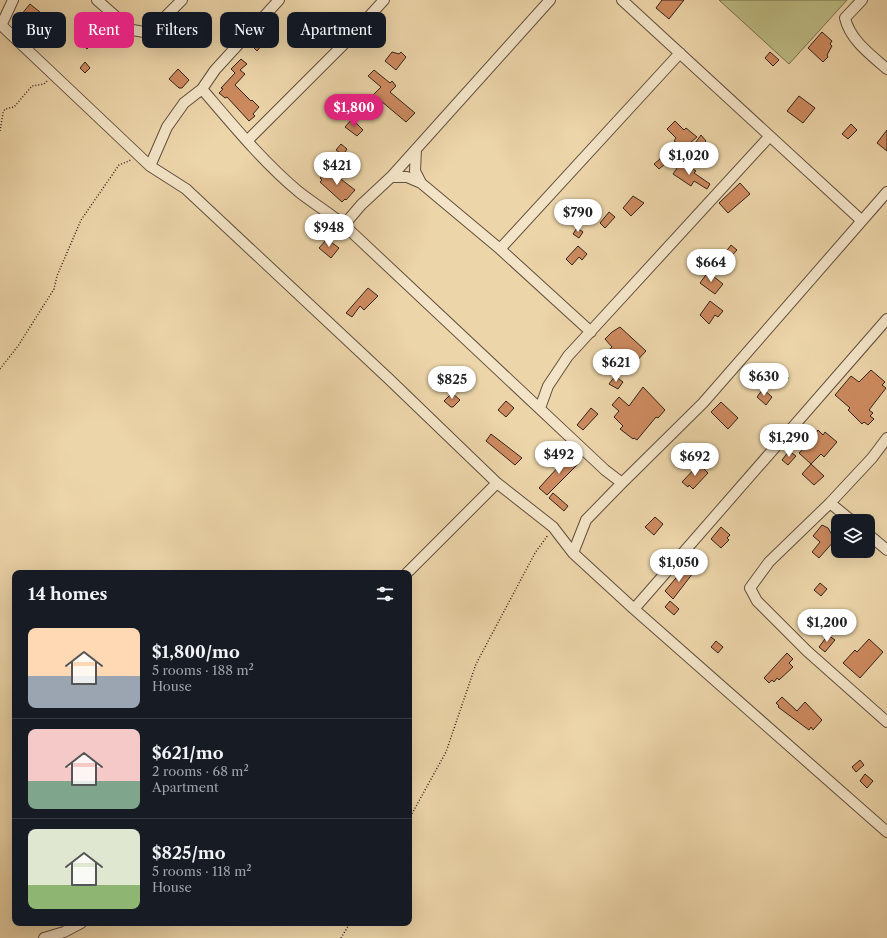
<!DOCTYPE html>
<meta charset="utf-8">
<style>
:root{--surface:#171b24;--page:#242831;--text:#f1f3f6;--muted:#9ea1a6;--line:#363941;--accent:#db2777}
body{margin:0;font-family:"Libre Caslon Text",serif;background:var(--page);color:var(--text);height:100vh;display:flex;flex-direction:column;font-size:15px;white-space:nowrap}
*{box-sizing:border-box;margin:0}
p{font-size:13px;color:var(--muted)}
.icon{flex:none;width:22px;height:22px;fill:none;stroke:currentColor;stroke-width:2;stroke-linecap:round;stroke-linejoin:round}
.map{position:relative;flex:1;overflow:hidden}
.panel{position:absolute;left:12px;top:570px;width:400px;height:356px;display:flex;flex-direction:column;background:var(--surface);border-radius:8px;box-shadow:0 4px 16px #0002}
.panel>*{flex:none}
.hud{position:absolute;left:12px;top:12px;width:400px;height:36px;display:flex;gap:8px}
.buttons{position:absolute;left:831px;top:514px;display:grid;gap:8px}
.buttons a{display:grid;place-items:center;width:44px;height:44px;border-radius:8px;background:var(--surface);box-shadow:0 4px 16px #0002;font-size:20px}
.price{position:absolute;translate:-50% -34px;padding:0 9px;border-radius:14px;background:#fff;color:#222;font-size:13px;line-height:26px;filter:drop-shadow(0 1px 2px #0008)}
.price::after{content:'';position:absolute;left:50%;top:24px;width:12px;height:9px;margin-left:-6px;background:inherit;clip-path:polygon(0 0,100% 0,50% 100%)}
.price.selected{background:var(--accent);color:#fff}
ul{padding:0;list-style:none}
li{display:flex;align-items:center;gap:12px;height:100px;padding:0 16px}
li+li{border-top:1px solid var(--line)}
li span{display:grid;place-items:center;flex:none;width:112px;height:80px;border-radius:8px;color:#555}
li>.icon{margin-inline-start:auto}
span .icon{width:48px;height:48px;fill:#fffc;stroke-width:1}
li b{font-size:17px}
h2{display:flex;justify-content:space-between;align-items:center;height:48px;padding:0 16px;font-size:17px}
.pill{padding:0 14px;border-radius:8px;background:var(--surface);box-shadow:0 4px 16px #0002;font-size:14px;line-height:36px}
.pill.selected{background:var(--accent);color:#fff}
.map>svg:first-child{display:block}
.green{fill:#bdbc84;stroke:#786f4f}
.building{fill:#cd8a5f;stroke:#33221a}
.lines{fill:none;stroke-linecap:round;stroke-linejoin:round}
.street-casing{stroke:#614f3e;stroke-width:12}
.path{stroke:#33221a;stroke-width:1.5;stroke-dasharray:1 2;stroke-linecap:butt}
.street{stroke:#f3e4c7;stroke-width:10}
</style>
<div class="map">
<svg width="887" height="938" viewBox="0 0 887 938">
<rect width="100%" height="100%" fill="#ecd5a9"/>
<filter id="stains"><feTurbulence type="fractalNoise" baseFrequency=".005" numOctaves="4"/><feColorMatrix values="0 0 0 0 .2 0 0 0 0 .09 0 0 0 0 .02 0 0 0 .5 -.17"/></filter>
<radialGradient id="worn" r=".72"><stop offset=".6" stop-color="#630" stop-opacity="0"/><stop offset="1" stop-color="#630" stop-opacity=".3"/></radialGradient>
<path class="green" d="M719,0h128l-58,64z"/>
<path class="building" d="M662,0h22l-15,19 -13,-11z
M30,4l16,13 -10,12 -15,-14z
M83,26l14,13 -10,10 -11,-10 3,-4 -3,-2z
M822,32l10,9 -2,3 2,2 -5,9 1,2 -5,5 -15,-14z
M257,40l5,5 -5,6 -5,-5z
M392,52l7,2 2,-2 5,5 -10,13 -11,-9z
M770,52l9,8 -6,6 -8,-8z
M241,59l6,5 -7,6 5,4 -10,11 16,16 1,-1 7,7 -6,7 2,2 -6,5 -22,-24 -2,1 -6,-5 4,-4 -2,-1 14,-15 -4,-4z
M85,62l5,6 -5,5 -5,-5z
M178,69l11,11 -7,8h-3l-10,-9z
M374,70l16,13 2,-2 4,5 -6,6 25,21 -9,9 -25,-21 -3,3 -7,-7 10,-10 -13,-11z
M799,96l16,12 -12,15 -16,-12z
M352,119l11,11 -6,6 -12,-9z
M675,121l9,9 2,-2 11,9 -38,32 -5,-5 24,-20 -4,-3 2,-3 -9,-9z
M851,124l6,6 -9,9 -6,-5z
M887,130v21l-10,-8z
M701,135l5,6 -17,18 -4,-2z
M341,144l6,5 -4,6 -7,-5z
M682,161l14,10 -2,2 16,11 -3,5 -13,-8 -3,5 -18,-12z
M328,169l27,21 -9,10 -1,-1 -3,3 -22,-20 2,-2 -2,-2z
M740,183l10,11 -22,19 -9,-10z
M633,196l11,7 -13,13 -8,-8z
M609,212l6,5 -10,11 -5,-5z
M577,228l6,4 -4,6 -6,-4z
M327,239l12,9 -8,10 -12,-10z
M731,245l6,5 -10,11 -5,-4z
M578,246l9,8 -5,6 -3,-3 -7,8 -6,-6z
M708,272l15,12 -8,10 -15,-11z
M368,288l10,8 -14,14 -4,-4 -8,11 -6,-4z
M710,301l13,10 -5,6 -3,-2 -6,9 -9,-9z
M620,327l26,24 -15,16 -21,-18 2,-2 -7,-8 7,-7z
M871,370l14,12 -3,3 4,3 -17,22 4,3 -3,3 4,3 -6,6 -4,-3 -2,2 -14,-14 2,-2 -15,-13 16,-19 8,6z
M782,372l7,6 -5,5 -7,-5z
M615,376l8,6 -5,7 -9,-5z
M643,387l22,23 -7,8 -2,-1 -19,23 -3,-2 -1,1 -13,-10 3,-3 -9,-9 5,-6 -7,-6 7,-8 10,9z
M763,389l9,8 -6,8 -9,-8z
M452,393l8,7 -7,7h-2l-7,-6z
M506,401l8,7 -8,9 -8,-7z
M721,402l17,16 -10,11 -17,-17z
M591,408l7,6 -15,16 -6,-5z
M818,430l5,5 2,-3 12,10 -13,15 -3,-3 -10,10 13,12 -10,9 -12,-11 9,-10 -12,-11 10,-9 -5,-5 7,-8 4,3z
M491,434l31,24 -7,7 -29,-24z
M789,451l7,5 -8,9 -6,-5z
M570,454l8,10 -31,31 -8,-7z
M699,464l9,9 -15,16 -4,-4 -1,2 -6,-5z
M553,493l15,13 -4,5 -15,-13z
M655,517l8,7 -9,11 -9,-8z
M822,525l6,3 7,12 -16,18 -7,-6 8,-10 -7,-6z
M721,527l9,8 -3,3 2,2 -8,8 -10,-9z
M686,566l7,7 -20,26 -8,-8z
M820,583l7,6 -6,7 -7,-6z
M670,601l9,8 -5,6 -9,-8z
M828,635l7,5 -10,12 -6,-5z
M869,639l14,13 -23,26 -17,-15 12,-13 2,2z
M716,641l7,6 -5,6 -7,-6z
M787,653l6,6 -4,4 4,4 -14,13 -2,-2 -3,4 -2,-2 -3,3 -5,-5z
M782,697l15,14 8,-9 17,18 -9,10 -2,-3 -2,3 -31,-23 1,-1 -3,-3z
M860,760l4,5 -8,7 -4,-5z
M865,774l8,7 -6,7 -7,-7z"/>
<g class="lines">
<g class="street-casing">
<path id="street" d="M97,0l25,22 5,7 17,3 11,-5 27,-27
M622,0l239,220
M862,0l-17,18c5,22 26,37 42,51
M0,24l150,142 36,23 203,190 108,104 56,44 20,26 61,56
M1,26l12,-26
M202,89c30,35 61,73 97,103 14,11 30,21 45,33l261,245 17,13
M248,140l97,-97 39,-43
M416,149l-1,22 6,12
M150,166l17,-39 17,-24 18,-14 13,-19 64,-70
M391,177h16l14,6 79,66 91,83
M344,225l17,-20 30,-28 159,-177
M500,249l180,-196
M887,319l-253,290 253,223
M540,408l8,-22 20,-30 201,-219
M887,438l-15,20 -42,45 -61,59 -19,26 7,13 50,50 80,71
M830,503l22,18
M868,534l19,16
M573,553l13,-33 36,-37 81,-80 184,-211
M407,573l90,-90
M44,938l20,-6 17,-9"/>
</g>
<path class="path" d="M0,131l3,-18 2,-4 9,-2 18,-21 12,-2 3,-3
M0,369l18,-23 36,-57 3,-13 24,-56 38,-55 12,-5
M409,819l37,-67 30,-88 59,-111 13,-18
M341,938l9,-15"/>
<use href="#street" class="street"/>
</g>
<rect width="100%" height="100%" filter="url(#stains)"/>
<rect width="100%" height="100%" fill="url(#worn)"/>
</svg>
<div class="buttons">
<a><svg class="icon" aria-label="layers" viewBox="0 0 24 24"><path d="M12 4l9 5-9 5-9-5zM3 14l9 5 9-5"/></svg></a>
</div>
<b class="price selected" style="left:354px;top:128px">$1,800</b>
<b class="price" style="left:689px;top:176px">$1,020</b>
<b class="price" style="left:337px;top:186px">$421</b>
<b class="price" style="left:578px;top:233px">$790</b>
<b class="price" style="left:329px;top:248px">$948</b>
<b class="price" style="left:711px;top:283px">$664</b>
<b class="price" style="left:616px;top:383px">$621</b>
<b class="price" style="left:764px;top:397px">$630</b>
<b class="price" style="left:452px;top:400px">$825</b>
<b class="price" style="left:789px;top:458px">$1,290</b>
<b class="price" style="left:559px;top:475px">$492</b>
<b class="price" style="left:695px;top:477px">$692</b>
<b class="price" style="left:679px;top:583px">$1,050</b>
<b class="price" style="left:827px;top:643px">$1,200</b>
<div class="hud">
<a class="pill">Buy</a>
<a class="pill selected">Rent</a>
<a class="pill">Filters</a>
<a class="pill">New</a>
<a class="pill">Apartment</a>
</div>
<section class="panel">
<h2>14 homes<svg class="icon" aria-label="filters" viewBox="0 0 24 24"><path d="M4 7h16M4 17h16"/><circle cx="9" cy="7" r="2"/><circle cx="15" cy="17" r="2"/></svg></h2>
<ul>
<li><span style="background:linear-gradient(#ffd9b3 60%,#9aa5b1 0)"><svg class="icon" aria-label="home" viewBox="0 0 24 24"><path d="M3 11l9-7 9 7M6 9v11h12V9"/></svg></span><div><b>$1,800/mo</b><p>5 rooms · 188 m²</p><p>House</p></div></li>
<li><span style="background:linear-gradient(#f6c9c9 65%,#7fa58c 0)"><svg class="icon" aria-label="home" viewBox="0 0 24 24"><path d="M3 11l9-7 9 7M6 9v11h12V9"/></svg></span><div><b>$621/mo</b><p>2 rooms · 68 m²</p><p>Apartment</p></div></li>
<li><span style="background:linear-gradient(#dfe7d0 70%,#8fb573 0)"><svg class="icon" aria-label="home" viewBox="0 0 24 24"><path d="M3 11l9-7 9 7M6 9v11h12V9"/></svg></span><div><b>$825/mo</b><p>5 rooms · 118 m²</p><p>House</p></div></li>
</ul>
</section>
</div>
